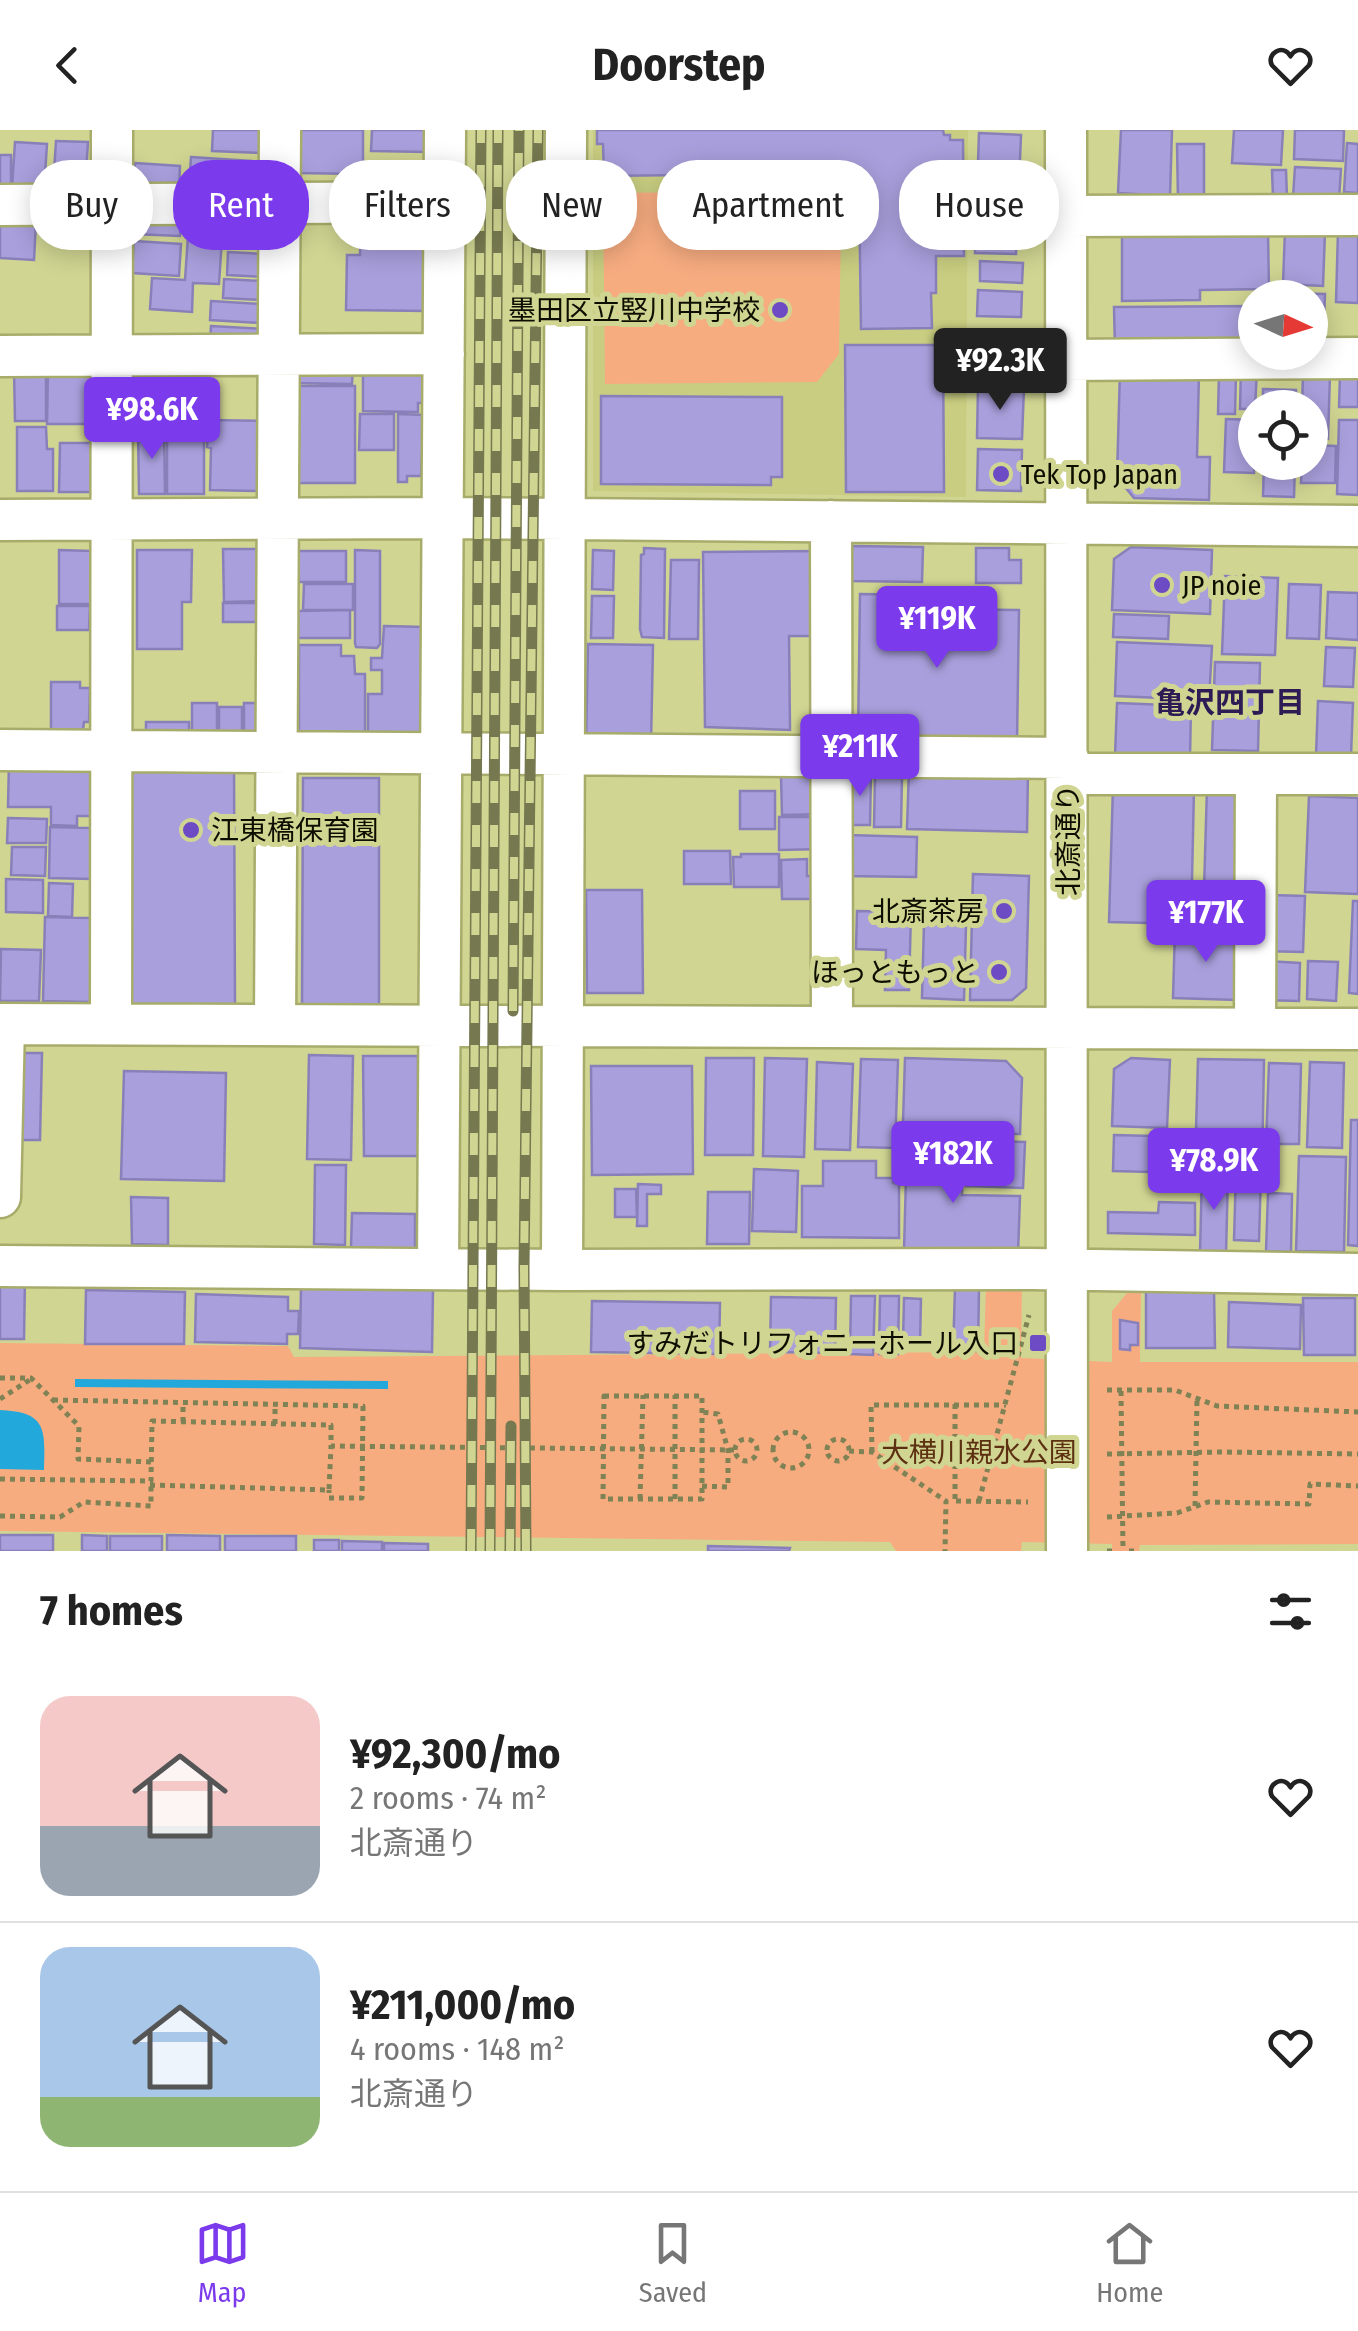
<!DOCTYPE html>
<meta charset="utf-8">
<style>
:root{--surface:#fff;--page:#f6f6f6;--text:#222;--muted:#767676;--line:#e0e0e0;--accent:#7c3aed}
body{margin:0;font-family:"Fira Sans Condensed","Noto Sans JP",sans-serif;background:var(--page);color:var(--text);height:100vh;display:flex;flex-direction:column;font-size:38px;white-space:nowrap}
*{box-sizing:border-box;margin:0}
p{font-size:32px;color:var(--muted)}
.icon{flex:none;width:55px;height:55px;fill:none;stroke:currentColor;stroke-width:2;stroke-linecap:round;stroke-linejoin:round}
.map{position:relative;height:1421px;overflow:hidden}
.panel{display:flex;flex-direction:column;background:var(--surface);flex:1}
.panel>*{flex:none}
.banner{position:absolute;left:30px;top:30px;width:1300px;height:90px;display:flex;gap:20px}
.needle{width:65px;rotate:94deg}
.fabs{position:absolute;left:1238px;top:150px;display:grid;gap:20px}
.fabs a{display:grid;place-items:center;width:90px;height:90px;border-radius:50%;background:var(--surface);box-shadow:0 5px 25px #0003;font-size:50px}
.price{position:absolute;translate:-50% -85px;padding:0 22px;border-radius:10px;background:var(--accent);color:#fff;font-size:32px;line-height:65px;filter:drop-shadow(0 2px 5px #0008)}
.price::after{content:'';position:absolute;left:50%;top:60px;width:30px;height:22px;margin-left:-15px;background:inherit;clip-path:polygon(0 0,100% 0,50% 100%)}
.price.current{background:#222;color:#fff}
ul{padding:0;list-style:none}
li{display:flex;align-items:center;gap:30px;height:250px;padding:0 40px}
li+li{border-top:2px solid var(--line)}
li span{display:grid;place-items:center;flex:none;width:280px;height:200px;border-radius:30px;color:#555}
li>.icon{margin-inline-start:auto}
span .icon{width:120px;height:120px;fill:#fffc;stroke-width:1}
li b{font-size:42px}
h2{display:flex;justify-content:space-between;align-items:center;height:120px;padding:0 40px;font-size:42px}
.chip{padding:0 35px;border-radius:40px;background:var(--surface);box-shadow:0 5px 25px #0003;font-size:35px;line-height:90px}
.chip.current{background:var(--accent);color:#fff}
header{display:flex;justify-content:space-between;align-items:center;height:130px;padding:0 40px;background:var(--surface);font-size:45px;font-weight:700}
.dock{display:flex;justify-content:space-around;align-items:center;height:140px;border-top:2px solid var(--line);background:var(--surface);font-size:28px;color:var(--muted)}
.dock a{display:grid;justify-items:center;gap:5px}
.dock .current{color:var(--accent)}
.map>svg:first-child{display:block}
.built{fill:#c8cd81}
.green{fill:#f7ac80}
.water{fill:#23a8dc}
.building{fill:#a99fdc;stroke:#8980ba;stroke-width:2.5}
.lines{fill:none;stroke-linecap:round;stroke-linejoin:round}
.minor-casing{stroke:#a8ac6b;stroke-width:45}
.path{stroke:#7e8255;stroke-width:5;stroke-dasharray:5 5;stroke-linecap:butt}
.minor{stroke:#fff;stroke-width:40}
.rail-casing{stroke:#76794f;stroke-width:11}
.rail{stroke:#d0d592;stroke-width:8;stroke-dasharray:22;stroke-linecap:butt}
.poi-dot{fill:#6c4bc4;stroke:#d0d592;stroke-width:4}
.labels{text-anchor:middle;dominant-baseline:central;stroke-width:10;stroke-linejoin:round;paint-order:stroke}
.poi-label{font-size:28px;fill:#0d0e00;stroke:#d0d592;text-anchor:end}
.street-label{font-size:28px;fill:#0d0e00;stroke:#d0d592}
.park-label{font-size:28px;fill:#5c3011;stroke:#d0d592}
.neighbourhood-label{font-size:30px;font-weight:bold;fill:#2c1b55;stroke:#d0d592}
</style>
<header><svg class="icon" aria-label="back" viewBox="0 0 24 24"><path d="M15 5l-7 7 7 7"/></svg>Doorstep<svg class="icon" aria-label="heart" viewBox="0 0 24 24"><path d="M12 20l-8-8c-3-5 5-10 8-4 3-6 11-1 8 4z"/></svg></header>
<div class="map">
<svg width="1358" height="1421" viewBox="0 0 1358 1421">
<rect width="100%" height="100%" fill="#d0d592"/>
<path class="built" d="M593,0h375l-2,367 -373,-6z"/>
<path class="green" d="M819,61l22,26 -2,137 -22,28 -212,2 -2,-191z
M986,1153l36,2 -1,73 91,4v-51l16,-19h13l-1,70h218v182l-218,1 -1,6h-27v-7l-90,-2 -1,9h-125l-6,-9 -890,-11v-188l288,3 6,11 690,-5z"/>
<path class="water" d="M75,1249l313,2v8l-313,-2z
M0,1280c47,2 45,19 44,60l-44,-1z"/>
<path class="building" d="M213,0h51l-1,23 -51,-2z
M295,0h68v44l-69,-1z
M372,0h56v22l-57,-1z
M597,0h346l1,5h6v5h13l1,116h-28v37h-5l1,35 -71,1 -2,-143h-16l-1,-13 -238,3 -1,-32h-6z
M1121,0h51l-2,66 -52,-3z
M1234,0h49l-2,35 -49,-2z
M1295,0h49l-1,31 -49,-2z
M979,3l42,2 -5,119 -41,-1z
M56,11l32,1 -3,47 -32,-2z
M15,12l32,2 -3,46 -32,-2z
M1347,13l11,1v49l-14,-1z
M1177,14h27v56h-26z
M0,25h11v39h-11z
M191,27l60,4 -1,30 -61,-3z
M135,33l45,3 -1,24 -46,-3z
M1295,37l46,2 -2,30 -46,-2z
M1272,40h14l1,28h-14z
M134,81l47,2 -1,23 -47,-2z
M229,83l34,2 -3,33 -33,-2z
M361,87l68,1 -2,93 -81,-1 1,-55h13z
M0,90l36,2 -2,38 -34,-2z
M1285,100l40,2 -2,54 -40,-2z
M1338,101l20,1v71l-22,-1z
M1268,102l1,57 -69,1v10l-78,1v-67z
M188,106l34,2 -3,46 -26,-1 -1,29 -42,-3 2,-31 33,2z
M134,111l47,3 -2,32 -47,-3z
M228,122l37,2 -2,23 -36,-2z
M980,131l43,2 -1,20 -42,-2z
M224,149l39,2 -1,19 -39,-2z
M978,160l44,2 -1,25 -44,-1z
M1286,163l39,1 -2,50 -13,-1v-45h-24z
M211,171l51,3 -1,19 -51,-3z
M1255,176v41l-140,2 -1,-42z
M211,196l53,3v16l-54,-3z
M977,213l46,1 -1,37 -46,-1z
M845,215h98l1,147h-98z
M296,236l57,1 -1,17 -56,-1z
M363,236h61v37h-6v9l-55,-1z
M176,237l31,1 -1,56h-31z
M14,238h32v53h-31z
M1241,238l16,1 -2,40h-15z
M48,239l44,1 -1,54h-44z
M138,240h36v53h-36z
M1120,240l79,3 -2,84h13l-1,43 -75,-2 -17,-21z
M1219,243l17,1 -1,40h-17z
M1303,243l27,1 -2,65 -18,-1v-30h-8z
M1340,244l18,1v32h-19z
M298,256h57v97h-57z
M978,257l46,1 -2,51 -45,-1z
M1263,259l33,1v18h-33z
M601,266l181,1v80h-11v8l-170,-1z
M360,284h34v36h-35z
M398,284l26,1 -3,61h-14v6h-9z
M1226,289l29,1 -1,53 -30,-1z
M209,290l55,1 -2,70 -52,-1 1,-42 -4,-1z
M1339,290h19v75l-21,-1z
M17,297h29l1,22h6v42h-36z
M167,299h37v65h-37z
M138,300h26l1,64h-26z
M60,313h33l-1,49h-33z
M1310,315l26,1 -1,37h-34l1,-21h8z
M978,319l44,1 -1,41 -44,-1z
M1264,332h31l-1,35 -31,-1z
M852,416l71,1 -1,35 -71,-1z
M1131,417l81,3 -2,64 -98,-4 2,-51z
M644,418l21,1 -1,89 -22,-1 -2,-8 1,-74 3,-1z
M976,418h33v12h12v23h-45z
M223,419h42v52l-41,1z
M59,420l32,1v53h-32z
M137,420h55l-1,52h-9v47h-45z
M355,420l25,1v93l-3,4 -21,-1 -1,-4z
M593,420l21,1 -1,39 -21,-1z
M298,421h48v31h-47z
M818,421v85h-29l1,94 -85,-3 -2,-175z
M671,430h28l-1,79h-29z
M1225,446l53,2 -3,77 -53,-1z
M304,454h49v26h-50z
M1289,454l32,1 -2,54 -32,-1z
M1328,462l30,1v47l-32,-2z
M860,464l66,1v14l93,1 -2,131 -159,-2z
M592,466h22l-1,42h-22z
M223,473h39v19h-39z
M57,476h33l-1,24h-32z
M350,480v28h-52v-27z
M1114,484l55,2 -1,23 -55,-2z
M384,496l41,1 -2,114h-55v-47h14v-24h-11v-12h11z
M1117,512l95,4 -3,54 -94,-4z
M588,514l65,1 -2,100h-65z
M299,515h42v11h13l1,18h10v59h-66z
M1326,517l29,1 -2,39 -29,-1z
M1215,532l45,1 -2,88 -46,-1z
M51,552h29v6h10l-1,34h-5l-1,8h-32z
M1318,571l35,2 -2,53 -35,-1z
M192,573h25v37h-25z
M244,573h21l-1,39 -20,-1z
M1117,573l74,3 -1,52 -75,-2z
M219,577h23v34h-23z
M146,592h43v19h-43z
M9,631l86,1 -3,54h-15v10l-26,-1v-18h-43z
M909,638l119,3 -1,61 -120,-3z
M131,640h103l1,235h-104z
M850,643h21l-1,52h-21z
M825,645l1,39 -44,1 -1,-39z
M875,647l27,1 -1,49h-27z
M303,648h76v231h-77z
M1113,657l81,2 -3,135 -82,-2z
M1207,658h35l-4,136 -35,-1z
M740,661h35v38h-35z
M1309,666l49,2v96l-53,-2z
M779,687h44l1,32 -45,1z
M8,688l39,1 -1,24h-39z
M50,697l43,1 -2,51 -42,-1z
M847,705l70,2 -1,40 -71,-1z
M12,717h34l-1,29 -34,-1z
M684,721h46l1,33h-47z
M741,724h38v33h-45l-1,-30h8z
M807,729v17l16,-1 1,24h-42l-1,-39z
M973,744l56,2 -3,112 -14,12h-42z
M6,749l37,1v33l-37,-1z
M49,753l24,1 -1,33 -24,-1z
M586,760h56l1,103h-56z
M1268,765l37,1 -2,56 -38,-1z
M1353,771h5v93l-9,-1z
M857,781l54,1 -2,78h-24l1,-40 -30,-1z
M45,787l47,1 -2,84 -47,-1z
M924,794l42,1 -2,75 -42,-2z
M1175,799l63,2 -1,69 -64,-2z
M1,819l40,1 -2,51h-39z
M1267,831l33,2 -1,38 -34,-1z
M1308,831l30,1 -2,39 -29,-2z
M18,923h24l-2,87h-23z
M309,925l44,1 -2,104 -44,-1z
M363,926h55v100h-54z
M706,928h48l-1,97h-48z
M765,928l42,1 -3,98 -41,-1z
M905,928l101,3 16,17 -2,56 -46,-1v-9l-71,-2z
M1131,928l39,2 -3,68 -55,-2 2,-57z
M861,929l37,1 -3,88 -37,-1z
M1198,929l66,1 -2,107 -67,-1z
M817,932l36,2 -3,86 -35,-1z
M1310,932l34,1 -2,85 -35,-1z
M1269,933l32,1 -2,80h-33z
M591,936h101l1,108 -101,1z
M124,941l102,2 -2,108 -103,-2z
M1351,990h7v126l-10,-1z
M1114,1005l77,2 -1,36 -77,-2z
M907,1010l56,2 -1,53 58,1 -2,58 -114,-3z
M968,1010l57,2 -2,46 -57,-2z
M1299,1026l47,1 -2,95 -48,-1z
M823,1031h53v17h17v5l6,1v54l-97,-1v-51h21z
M315,1035h31l-1,80 -31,-1z
M754,1039l44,2 -2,61 -44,-1z
M1236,1041l25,1 -2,69 -25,-1z
M1202,1042l26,1 -2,81 -26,-1z
M638,1054l23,1v9h-14v32h-10z
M615,1059h21l1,28h-22z
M708,1062h42l-1,52h-42z
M1268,1063l24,1 -1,58 -25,-1z
M131,1067l37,1v47l-36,-1z
M1159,1072l36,1v32l-87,-2v-21l50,1z
M352,1083l63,1v35l-64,-2z
M0,1147h25l-1,62h-24z
M301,1157l132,3 -1,62 -132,-4z
M955,1159h24l-1,62h-25z
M1146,1159h68l1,59h-69z
M86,1160l99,2 -1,52h-99z
M196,1164l92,3v14h11l-1,23h-11v10l-92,-2z
M851,1166h24l-2,59 -23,-1z
M880,1166h19l-1,58h-19z
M771,1167l65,1 -1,55 -65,-1z
M904,1168l17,1 -1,44h-17z
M1303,1168h52v57h-51z
M592,1171l128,2 -1,51 -128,-2z
M1229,1172l72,3 -1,44 -72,-2z
M1120,1190l18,3v22h-8v5l-10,-1z
M0,1405h53v16h-53z
M82,1405l25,1v15h-25z
M167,1405l53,1v15h-53z
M110,1406h52v15h-52z
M225,1406h71v15h-71z
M314,1410h25v11h-25z
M342,1411l40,1v9h-40z
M384,1413l44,1v7h-44z
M708,1416l82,2 -1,3h-81z"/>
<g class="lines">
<g class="minor-casing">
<path id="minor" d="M1066,0l1,1421
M0,75l445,-3
M1065,86l293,-1
M0,226l444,-2
M1065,230l293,-2
M0,390l443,-2 915,8
M831,391l1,506
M0,620l1068,8
M1068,644h290
M0,894l1358,5
M111,894l1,-894
M275,895l5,-895
M1255,898l1,-254
M0,1067l4,-173
M0,1136l562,4 469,-1 327,5
M438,1139l7,-1139
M562,1140l4,-1140"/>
</g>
<path class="path" d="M0,1248h31l48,48 -1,33 73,3
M1107,1260h68l42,16 141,6
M1121,1261l2,160
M604,1266h98v103h-99z
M0,1269l31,-20
M53,1270l310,6 -1,92h-33v-8
M955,1274v97
M183,1292v-19
M275,1294v-20
M773 1320a18 18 0 1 1 36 0a18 18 0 1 1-36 0Z
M735 1320a11 11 0 1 1 22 0a11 11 0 1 1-22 0Z
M827 1320a11 11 0 1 1 22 0a11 11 0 1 1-22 0Z
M849,1321l23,1 74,49 -1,50
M872,1322l-1,-47h135
M1107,1324l116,-2 135,2
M0,1349l151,2 1,-60 179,4v21l403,4
M150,1355l179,5 2,-44
M702,1356l26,1v-37l-10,-36 -16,-2
M640,1369l3,-104
M675,1369v-104
M956,1371l72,1
M979,1371l50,-186
M1195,1376l2,-107
M0,1386l60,1 24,-15 67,4v-22
M1107,1387l70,-4 31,-11 101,2 1,-20 48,2
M1107,1421h5
M1129,1421h7"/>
<use href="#minor" class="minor"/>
<g class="rail-casing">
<path id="rail" d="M513,881l6,-881
M471,1421l10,-1421
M490,1421l8,-1421
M510,1421l1,-125
M526,1421l-2,-283 14,-1138"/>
</g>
<use href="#rail" class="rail"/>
</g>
<g class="poi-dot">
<circle cx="780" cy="180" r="10"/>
<circle cx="1001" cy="344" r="10"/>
<circle cx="1162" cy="455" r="10"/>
<circle cx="191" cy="700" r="10"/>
<circle cx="1004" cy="781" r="10"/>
<circle cx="999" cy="842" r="10"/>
<rect x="1028" y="1203" width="20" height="20" rx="5"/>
</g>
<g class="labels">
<g class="poi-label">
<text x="760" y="180">墨田区立竪川中学校</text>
<text x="1021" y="344" text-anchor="start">Tek Top Japan</text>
<text x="1182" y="455" text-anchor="start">JP noie</text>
<text x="211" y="700" text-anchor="start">江東橋保育園</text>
<text x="984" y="781">北斎茶房</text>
<text x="979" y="842">ほっともっと</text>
<text x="1018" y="1213">すみだトリフォニーホール入口</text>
</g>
<g class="street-label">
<text transform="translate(1068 710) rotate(-90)">北斎通り</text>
</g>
<g class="park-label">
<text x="979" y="1322">大横川親水公園</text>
</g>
<g class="neighbourhood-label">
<text x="1230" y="573">亀沢四丁目</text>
</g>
</g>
</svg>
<div class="fabs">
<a><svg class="needle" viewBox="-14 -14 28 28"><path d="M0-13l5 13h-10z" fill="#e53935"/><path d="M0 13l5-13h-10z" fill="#767676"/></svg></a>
<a><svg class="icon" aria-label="locate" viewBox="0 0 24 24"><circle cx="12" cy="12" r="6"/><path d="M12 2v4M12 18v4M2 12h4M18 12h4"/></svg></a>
</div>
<b class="price current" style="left:1000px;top:283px">¥92.3K</b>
<b class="price" style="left:152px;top:332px">¥98.6K</b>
<b class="price" style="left:937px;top:541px">¥119K</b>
<b class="price" style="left:860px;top:669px">¥211K</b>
<b class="price" style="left:1206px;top:835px">¥177K</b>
<b class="price" style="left:953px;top:1076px">¥182K</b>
<b class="price" style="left:1214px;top:1083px">¥78.9K</b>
<div class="banner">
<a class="chip">Buy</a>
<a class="chip current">Rent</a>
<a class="chip">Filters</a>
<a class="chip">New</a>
<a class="chip">Apartment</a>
<a class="chip">House</a>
</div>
</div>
<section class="panel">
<h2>7 homes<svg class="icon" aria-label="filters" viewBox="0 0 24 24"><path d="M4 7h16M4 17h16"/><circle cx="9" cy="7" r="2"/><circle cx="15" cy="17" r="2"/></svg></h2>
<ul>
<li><span style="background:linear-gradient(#f6c9c9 65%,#9aa5b1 0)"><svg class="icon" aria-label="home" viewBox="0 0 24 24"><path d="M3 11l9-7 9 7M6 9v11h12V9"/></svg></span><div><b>¥92,300/mo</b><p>2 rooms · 74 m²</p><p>北斎通り</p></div><svg class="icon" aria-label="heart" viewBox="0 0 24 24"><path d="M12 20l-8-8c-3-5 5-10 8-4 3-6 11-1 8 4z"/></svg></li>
<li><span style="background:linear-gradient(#a9c7e8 75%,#8fb573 0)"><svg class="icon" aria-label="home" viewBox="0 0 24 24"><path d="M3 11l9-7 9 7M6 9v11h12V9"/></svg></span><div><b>¥211,000/mo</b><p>4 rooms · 148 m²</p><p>北斎通り</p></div><svg class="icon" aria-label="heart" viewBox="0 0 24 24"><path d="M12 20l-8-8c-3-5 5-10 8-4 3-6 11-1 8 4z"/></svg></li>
</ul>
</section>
<nav class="dock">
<a class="current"><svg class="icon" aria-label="map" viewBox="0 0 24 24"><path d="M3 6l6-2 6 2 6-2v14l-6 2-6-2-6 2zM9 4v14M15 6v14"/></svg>Map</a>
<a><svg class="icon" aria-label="saved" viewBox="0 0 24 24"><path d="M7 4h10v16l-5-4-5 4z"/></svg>Saved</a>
<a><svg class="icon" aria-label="home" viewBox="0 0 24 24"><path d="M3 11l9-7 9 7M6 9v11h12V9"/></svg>Home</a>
</nav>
